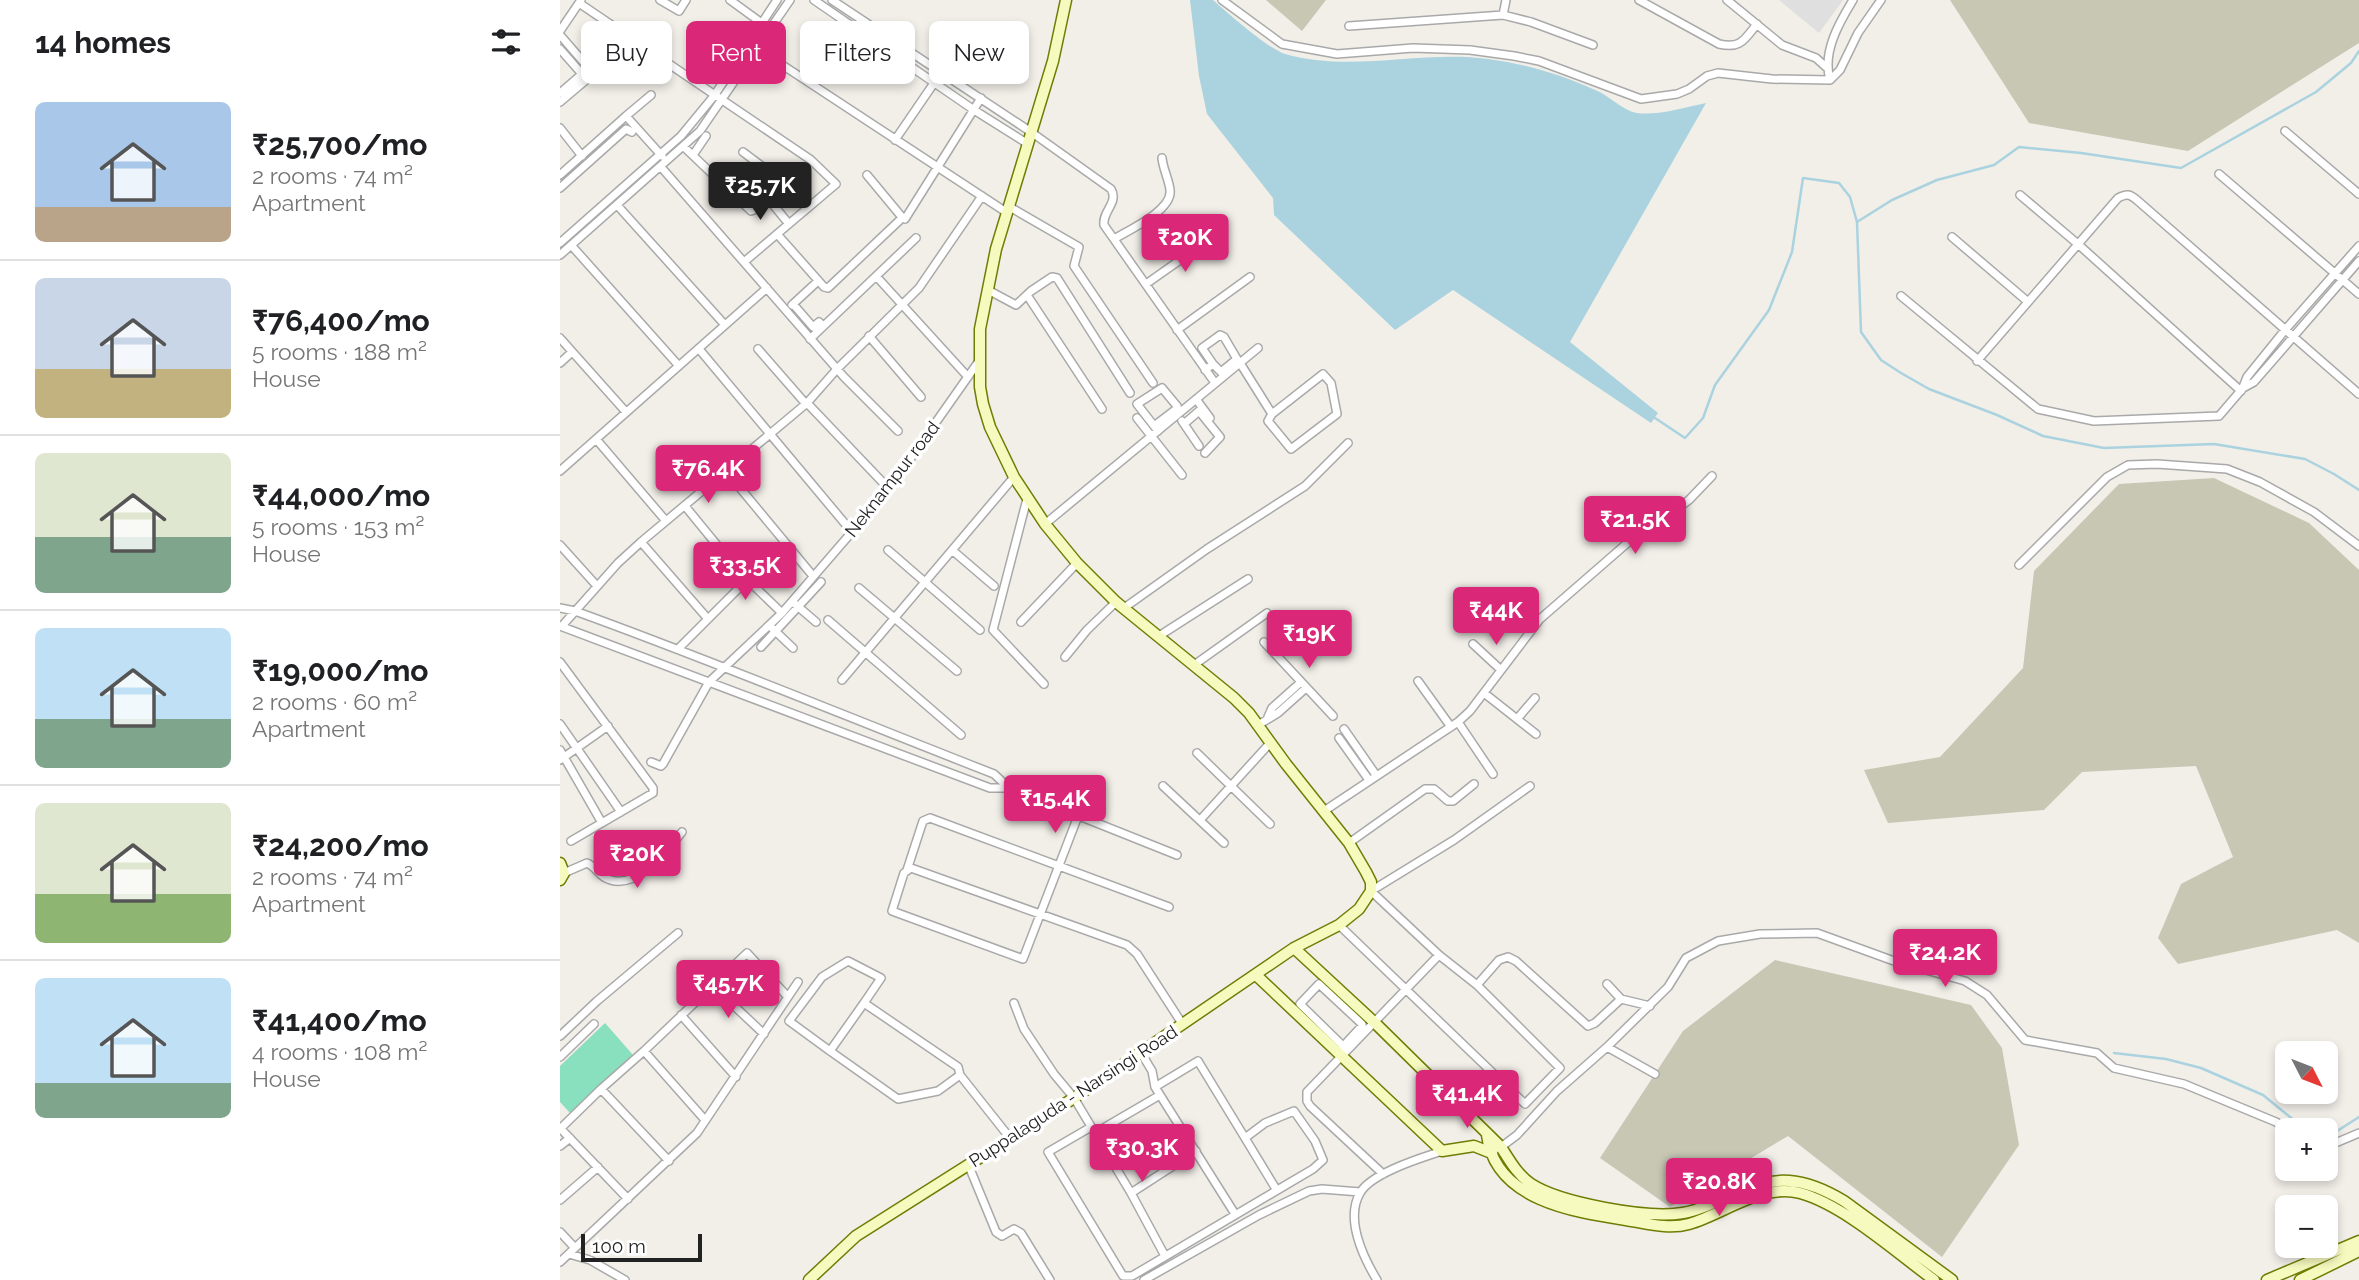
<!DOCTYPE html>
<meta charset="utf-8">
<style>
:root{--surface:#fff;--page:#f6f6f6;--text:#202124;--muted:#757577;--line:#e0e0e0;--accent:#db2777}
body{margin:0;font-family:Raleway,sans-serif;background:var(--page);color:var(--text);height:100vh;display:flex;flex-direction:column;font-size:26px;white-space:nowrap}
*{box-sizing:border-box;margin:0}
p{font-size:23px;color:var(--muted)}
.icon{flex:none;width:38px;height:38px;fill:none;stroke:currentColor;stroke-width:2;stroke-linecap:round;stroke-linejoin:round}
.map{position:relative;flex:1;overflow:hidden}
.sheet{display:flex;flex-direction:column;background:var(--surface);width:560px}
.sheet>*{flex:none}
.guide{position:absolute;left:21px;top:21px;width:665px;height:63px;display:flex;gap:14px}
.needle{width:46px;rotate:132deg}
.tools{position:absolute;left:1715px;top:1041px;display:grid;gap:14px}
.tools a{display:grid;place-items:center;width:63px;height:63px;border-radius:10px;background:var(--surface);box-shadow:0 4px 10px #0003;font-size:35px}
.scale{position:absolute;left:21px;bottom:18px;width:121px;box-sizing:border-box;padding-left:7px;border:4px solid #222;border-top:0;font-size:19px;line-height:24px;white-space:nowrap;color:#222;-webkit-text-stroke:5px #fff;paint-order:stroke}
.price{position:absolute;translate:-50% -60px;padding:0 16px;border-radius:7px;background:var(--accent);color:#fff;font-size:23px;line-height:46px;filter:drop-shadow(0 2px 4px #0008)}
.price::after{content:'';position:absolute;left:50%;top:42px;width:21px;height:16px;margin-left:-10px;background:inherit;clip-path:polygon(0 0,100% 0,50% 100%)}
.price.on{background:#222;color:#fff}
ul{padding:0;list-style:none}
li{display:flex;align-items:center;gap:21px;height:175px;padding:0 35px}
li+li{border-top:2px solid var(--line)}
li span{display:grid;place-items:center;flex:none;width:196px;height:140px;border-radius:10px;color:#555}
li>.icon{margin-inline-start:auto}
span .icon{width:84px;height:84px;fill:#fffc;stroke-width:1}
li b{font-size:30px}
h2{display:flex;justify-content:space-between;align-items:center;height:84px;padding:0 35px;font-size:30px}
.tag{padding:0 24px;border-radius:10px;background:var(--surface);box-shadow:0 4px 10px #0003;font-size:24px;line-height:63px}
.tag.on{background:var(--accent);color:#fff}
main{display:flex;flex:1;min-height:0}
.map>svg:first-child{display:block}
.residential{fill:#e0dfdf}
.construction{fill:#c7c7b4}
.pitch{fill:#88e0be}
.water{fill:#aad3df}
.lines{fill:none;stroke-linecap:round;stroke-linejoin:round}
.stream{stroke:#aad3df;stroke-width:2.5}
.street-casing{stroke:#a9a9a9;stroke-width:10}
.secondary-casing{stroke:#707d05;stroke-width:13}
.street{stroke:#fff;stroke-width:7}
.secondary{stroke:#f7fabf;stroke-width:10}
.labels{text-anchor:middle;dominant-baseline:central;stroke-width:7;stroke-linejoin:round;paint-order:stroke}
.street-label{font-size:18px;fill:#222;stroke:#fff}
</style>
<main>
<section class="sheet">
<h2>14 homes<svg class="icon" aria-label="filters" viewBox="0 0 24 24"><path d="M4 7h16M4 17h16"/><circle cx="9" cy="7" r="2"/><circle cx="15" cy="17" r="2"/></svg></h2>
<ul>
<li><span style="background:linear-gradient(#a9c7e8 75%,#b9a48a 0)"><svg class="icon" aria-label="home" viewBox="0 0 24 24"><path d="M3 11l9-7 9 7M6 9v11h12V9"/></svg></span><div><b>₹25,700/mo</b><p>2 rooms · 74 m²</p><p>Apartment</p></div></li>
<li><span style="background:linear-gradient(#c9d6e8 65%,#c2b280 0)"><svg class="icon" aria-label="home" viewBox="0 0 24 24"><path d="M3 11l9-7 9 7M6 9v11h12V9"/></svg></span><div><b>₹76,400/mo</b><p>5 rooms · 188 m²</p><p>House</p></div></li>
<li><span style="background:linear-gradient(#dfe7d0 60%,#7fa58c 0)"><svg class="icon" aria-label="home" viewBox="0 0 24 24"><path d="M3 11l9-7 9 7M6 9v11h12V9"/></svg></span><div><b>₹44,000/mo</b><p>5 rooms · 153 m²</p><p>House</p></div></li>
<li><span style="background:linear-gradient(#bfe0f5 65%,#7fa58c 0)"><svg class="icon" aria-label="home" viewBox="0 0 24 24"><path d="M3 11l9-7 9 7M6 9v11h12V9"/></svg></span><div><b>₹19,000/mo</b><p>2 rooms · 60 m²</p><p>Apartment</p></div></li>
<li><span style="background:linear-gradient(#dfe7d0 65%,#8fb573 0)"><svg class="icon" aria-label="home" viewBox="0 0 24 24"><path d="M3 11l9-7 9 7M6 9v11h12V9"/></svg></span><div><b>₹24,200/mo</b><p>2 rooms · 74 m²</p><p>Apartment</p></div></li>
<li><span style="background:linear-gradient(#bfe0f5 75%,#7fa58c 0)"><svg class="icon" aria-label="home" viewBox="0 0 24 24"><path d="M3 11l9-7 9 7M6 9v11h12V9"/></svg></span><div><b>₹41,400/mo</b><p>4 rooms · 108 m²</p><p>House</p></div></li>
</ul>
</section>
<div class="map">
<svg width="1799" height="1280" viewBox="0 0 1799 1280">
<rect width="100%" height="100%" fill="#f2efe9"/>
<path class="residential" d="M1219,0h64l-24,33z"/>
<path class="construction" d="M706,0h60l-24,31z
M1390,0h409v43l-171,108 -159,-28z
M1654,478l95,45 50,47v373l-22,-13 -159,34 -20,-26 23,-54 52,-27 -37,-91 -114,6 -38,38 -156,13 -24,-53 76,-13 83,-89 11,-97 85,-87z
M1215,960l196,45 31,43 17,97 -77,112 -154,-121 -118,71 -70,-49 83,-127z"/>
<path class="pitch" d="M45,1023l28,32 -62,59 -11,-12v-36z"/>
<path class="water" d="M630,0h23c16,14 54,48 72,54 66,19 136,-4 203,5 38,5 72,15 107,31 14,5 28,21 42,23 20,3 50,-6 69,-10l-136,239 88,71 -7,10 -198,-133 -58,40 -121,-115 -1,-17 -66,-84 -8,-38z"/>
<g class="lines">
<path class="stream" d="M1297,222l35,-22 45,-20 57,-15 25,-18 62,6 100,15 135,-76 35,-29 8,-12
M1095,418l30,20 18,-20 12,-33 54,-75 23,-58 11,-74 36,5 11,14 7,25 4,110 20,28 20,13 28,16 68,26 46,21 61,12 110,-4 91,15 29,15 25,16
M1554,1053l52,6 35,9 62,27 43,35
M1766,1132l8,1 25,-16"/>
<g class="street-casing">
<path id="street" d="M100,0l19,11 7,-11
M170,0l33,24
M254,0l160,110 54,34
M272,0l199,132 80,57c8,14 -9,22 -7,36l111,158
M662,0l60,44 55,10 76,-6 57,2 44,6 25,5 102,38 36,-5 12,-5 18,-13 11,-3 54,6 58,1 10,-10 18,-37 23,-33
M946,0l-3,15 28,7 62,23
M1079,0l80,44c22,5 25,-4 38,-20
M1167,0l55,45 34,13 10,9
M19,3l232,157 25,24 -92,78
M789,26l154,-11
M0,31l21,-31
M0,35l33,38
M0,49l22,25
M198,49l248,163
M1270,80c-8,-28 9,-57 23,-80
M0,93l29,-25
M0,102l45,-38
M66,116l25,-21
M0,128l22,28
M1725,131l74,63
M335,140l39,-57
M124,147l67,64 5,-2 23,-30 -36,-27
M133,155l13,-19
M101,167l183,210 54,54
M1659,174l140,120
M0,175l66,-59 36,40
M0,188l66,-59 6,3
M1460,195l59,50 162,146
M206,196l23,28
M57,205l108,120
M448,206l71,41 -5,19 79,117
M345,219l76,-121
M217,234l47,53 4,1 73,-69v-3l-34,-41
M1392,237l75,64
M554,239c15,-9 59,-29 56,-49 -1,-10 -7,-21 -8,-32
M0,243l121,-107 33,-40 63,-96
M11,245l108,121
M0,255l140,-124 90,-131
M316,276l92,101
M586,284l61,-43
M428,290l28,15 15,-14 21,-14 5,1 73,115
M467,295l75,114
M1341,296l137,113 56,12 125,-5 24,-28 11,-6 105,-121
M233,304l20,23 6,-5 4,4
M232,305l26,-24
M617,330l73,-53
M309,336l52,61
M0,338l66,74
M250,339l106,-101
M139,349l153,183
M198,349l48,55
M1417,361l141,-163c9,-5 12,-4 20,3l221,193
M0,363l12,-11
M680,363l32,51 -4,7 23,28 46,-35 -6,-31 -8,-9 -51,40
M645,370l8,-6 -11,-16 18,-13 4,2 13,22 -16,13 -8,-8
M1683,387l4,-10 38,-47 74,-84
M636,399l14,19
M247,403l82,86
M577,418l45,57
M622,421l17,25
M624,424l15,-13 21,26 -15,16
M594,426l21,-16
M598,431l-21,-27 25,-16 15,18 2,7
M36,439l70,82
M0,471l207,-183
M166,471l87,105
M467,499l-34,131 51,54
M125,506l54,66
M485,524l213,-176
M81,542l67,77 -29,29
M0,545l37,41
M328,550l92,80
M392,550l42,36
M1459,565l88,-88 21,-12 29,-1 70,5 33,13 54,30 45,34
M299,588l98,83
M235,604l21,18
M0,608l15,3c141,51 280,109 419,163l15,14
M564,608l83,-59 98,-63 43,-43
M148,619l34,-34 6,-1 7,3 27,26
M268,620l133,115
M461,622l56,-59
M0,626l430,162h19l168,67
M2,626l56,-63 23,-21 166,-139 30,-34 82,-81 63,-92
M212,628l21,20
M599,636l89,-57
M704,642l69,74
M913,644l28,26
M201,647l60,-65
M505,657l22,-27 29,-28
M0,662l93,126v5l-82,48
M634,665l73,-52
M282,680l172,-203
M858,681l33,46
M924,693l52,41
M708,717l4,-9 29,-26
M957,719l18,-21
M898,722l12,-11 70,-92 108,-94 25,-13 16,-12 23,-24
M0,724l61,88
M698,725l20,-12 28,-25
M784,729l32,46
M779,738l30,42
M0,750l42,73
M637,753l73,71
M0,760l48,-34
M91,762l10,4 2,-2 46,-82 73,-69 107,-124 90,-128
M603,786l61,57
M764,811l134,-89 35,52
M518,816l-55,143 -131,-48 12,-38 7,-5 216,77 10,9 46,71
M641,819l70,-77
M789,843l76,-54h9l14,12h5l21,-17
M347,870l16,-49 7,-3 239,89
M4,873l23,-10c7,3 11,10 17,14 29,18 63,-26 78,-45
M779,925l186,179 35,-36 -83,-83
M879,955l-68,-64 83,-51 76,-54
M1047,984l14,15 29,7
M153,986l51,48
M304,1003l-34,48 -41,-30 33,-44 26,-16 33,17 -17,25 94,64 2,8 50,63
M454,1003l10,26 30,45 20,24 57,95 34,63
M121,1015l55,62
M0,1036l37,-35 81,-68
M1047,1047l61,-60 18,-29 32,-17 42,-7 57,-1 77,28 71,20 22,14 38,45 72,13 17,15 70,16 92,38 12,8
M84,1051l103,-98 41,44
M270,1051l68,48 40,-8 22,-16
M580,1051l12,20 3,16 80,127
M777,1053l25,-27v-2l-43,-40 -19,20 43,42
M0,1057l34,-33
M595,1087l43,-26 47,77
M41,1089l43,-38 61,69
M531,1127l-43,25 75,124h9l181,-107 10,-9 -8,-19 -21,-30 -29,12 -20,15 31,51
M0,1128l68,71
M1,1128l40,-39 68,72
M535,1133l65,-38
M0,1146l10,-8
M941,1147l16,-12 40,-44 50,-44 48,27
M1766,1147l33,-14
M408,1164l28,68 6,4 12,-7 7,4 29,47
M823,1174l-73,-68 -3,-5v-9l132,-137 38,30 22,-25 9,-3 8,4 72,65 7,-3 26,-24
M571,1193l65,-42
M0,1200l38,-33
M0,1232l15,16
M9,1254l21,6 35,20
M0,1262l137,-129 101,-151
M584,1280l115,-65 50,-24 13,-2 38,3
M817,1280c-14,-23 -32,-61 -17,-87 11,-20 61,-35 82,-42"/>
</g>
<g class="secondary-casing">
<path id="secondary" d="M0,863l4,10 -4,7
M734,948l80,74 127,125c9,14 16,27 30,37 29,19 117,35 152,29 17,-3 34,-11 50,-19 42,-20 71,-17 111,7l108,79
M696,975l186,176 32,-5 15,6 4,-2
M927,1135c8,65 86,77 139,85 20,3 42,10 63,4 35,-10 72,-41 111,-31 44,12 97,60 134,87
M249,1280l47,-44 218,-138 220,-150 45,-23 20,-16 12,-18v-9l-5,-10 -17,-29 -63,-79 -37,-51 -15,-15 -118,-96 -39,-39 -32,-39 -31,-47 -24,-50 -7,-23 -3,-17v-58l16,-80 57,-188 13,-61
M1707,1280l92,-39
M1740,1280l59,-29"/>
</g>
<use href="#street" class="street"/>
<use href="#secondary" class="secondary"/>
</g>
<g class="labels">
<g class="street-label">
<text transform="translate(332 479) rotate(-52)">Neknampur road</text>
<text transform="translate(513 1096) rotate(-33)">Puppalaguda - Narsingi Road</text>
</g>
</g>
</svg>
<div class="tools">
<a><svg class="needle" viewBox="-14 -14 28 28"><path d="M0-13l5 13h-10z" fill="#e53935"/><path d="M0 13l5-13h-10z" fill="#757577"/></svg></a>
<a>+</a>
<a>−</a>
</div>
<div class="scale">100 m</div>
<b class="price on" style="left:200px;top:222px">₹25.7K</b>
<b class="price" style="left:625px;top:274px">₹20K</b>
<b class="price" style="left:148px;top:505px">₹76.4K</b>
<b class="price" style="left:1075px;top:556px">₹21.5K</b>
<b class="price" style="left:185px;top:602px">₹33.5K</b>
<b class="price" style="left:936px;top:647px">₹44K</b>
<b class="price" style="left:749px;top:670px">₹19K</b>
<b class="price" style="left:495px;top:835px">₹15.4K</b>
<b class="price" style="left:77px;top:890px">₹20K</b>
<b class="price" style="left:1385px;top:989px">₹24.2K</b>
<b class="price" style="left:168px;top:1020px">₹45.7K</b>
<b class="price" style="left:907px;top:1130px">₹41.4K</b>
<b class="price" style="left:582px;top:1184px">₹30.3K</b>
<b class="price" style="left:1159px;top:1218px">₹20.8K</b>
<div class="guide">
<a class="tag">Buy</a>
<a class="tag on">Rent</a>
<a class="tag">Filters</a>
<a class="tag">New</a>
</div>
</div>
</main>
